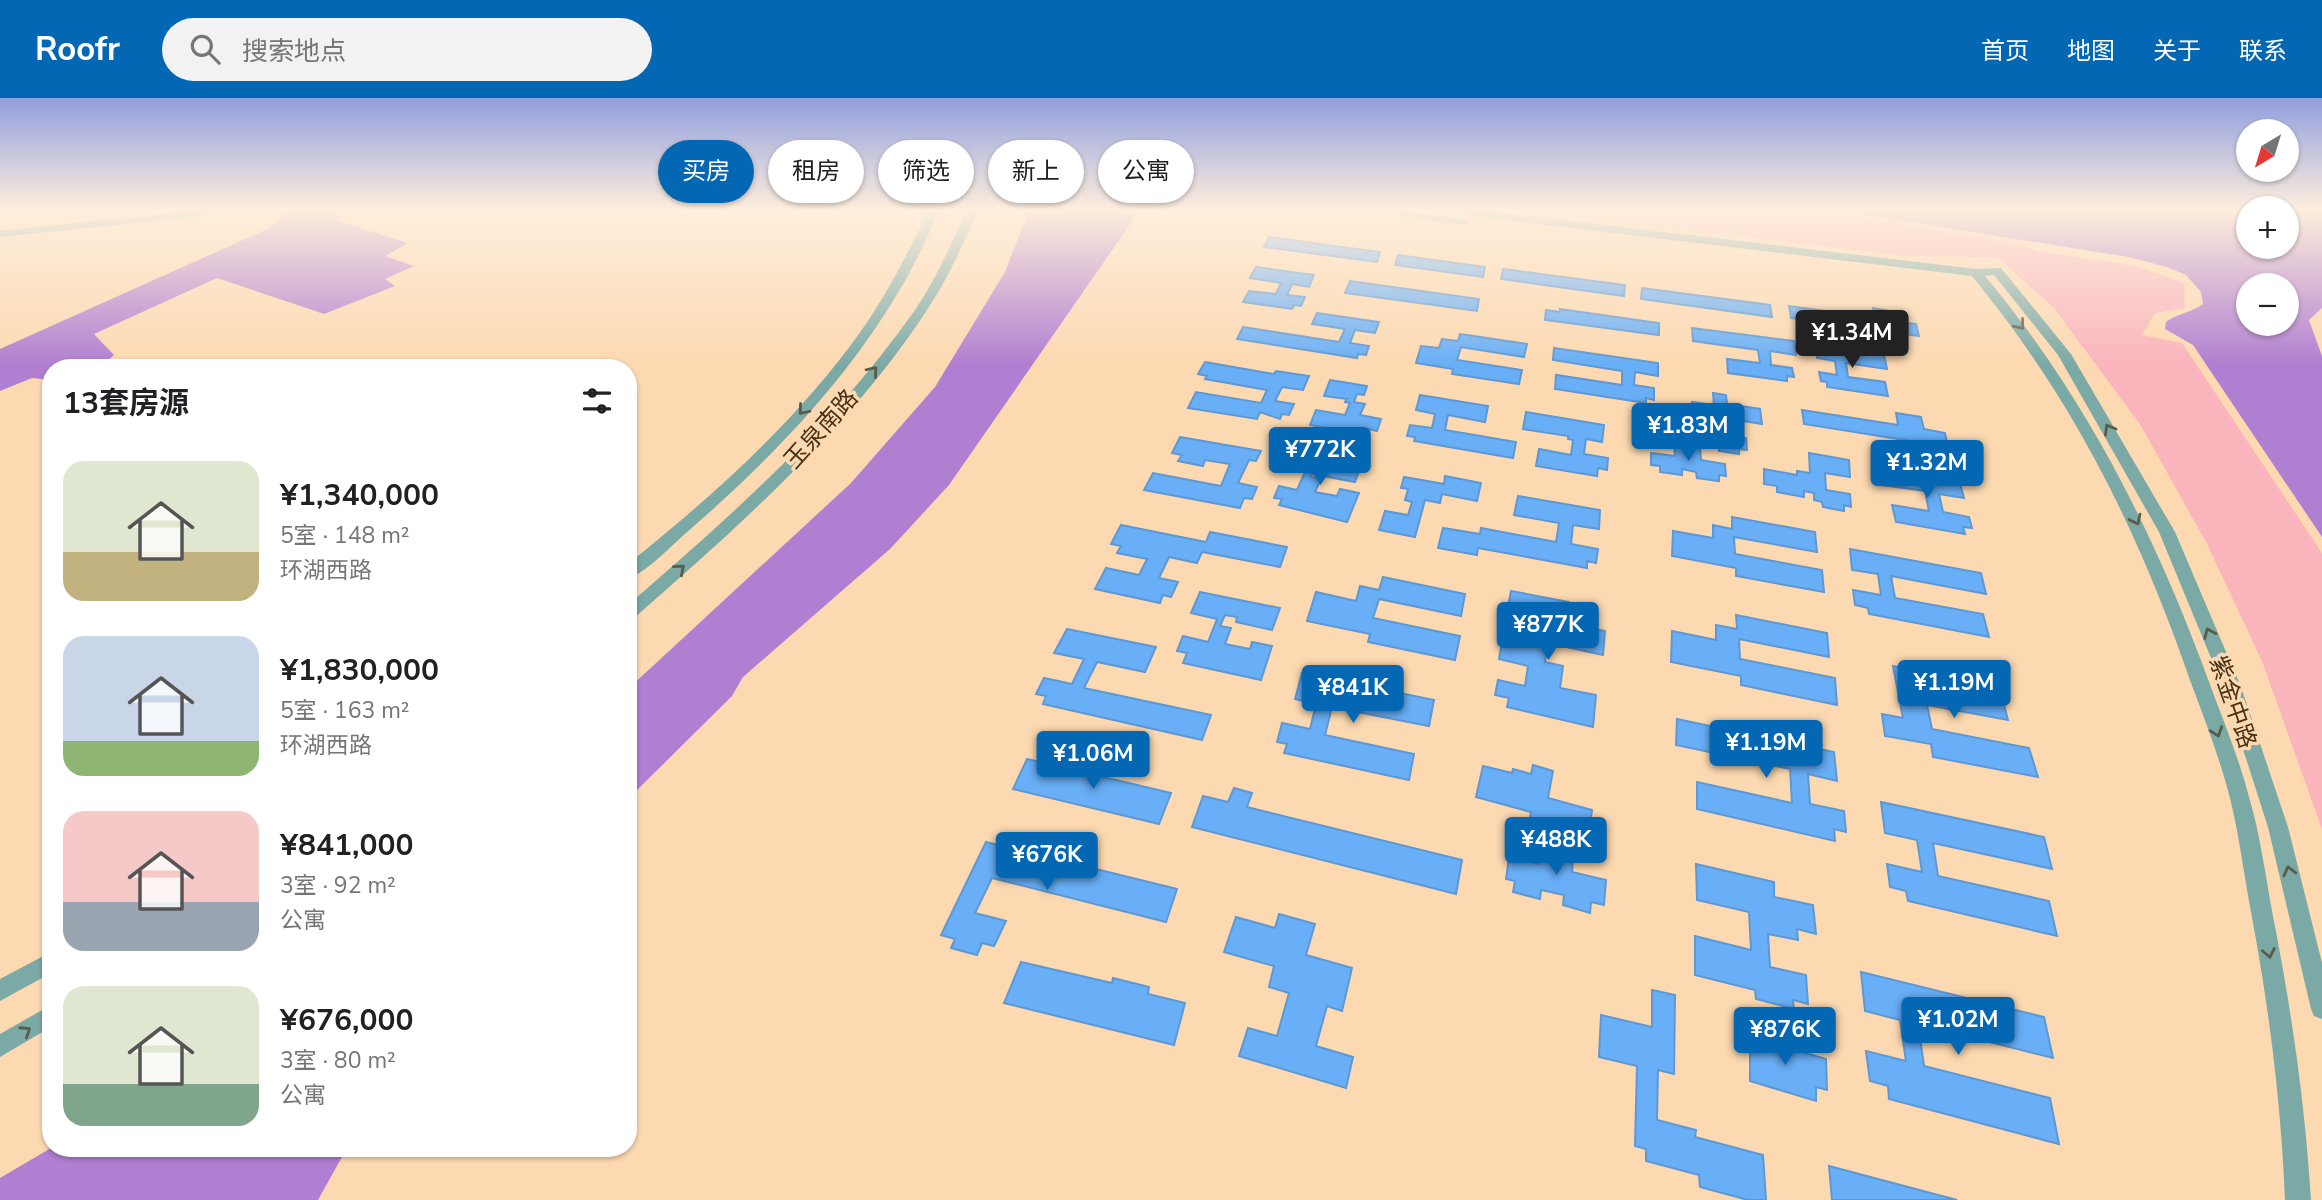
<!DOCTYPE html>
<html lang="zh">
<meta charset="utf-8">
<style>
:root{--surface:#fff;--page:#f2f2f2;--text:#202124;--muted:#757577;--accent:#0467b3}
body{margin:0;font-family:"Nunito Sans","Noto Sans SC",sans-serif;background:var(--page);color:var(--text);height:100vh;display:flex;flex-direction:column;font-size:26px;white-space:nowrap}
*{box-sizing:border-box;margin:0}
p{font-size:23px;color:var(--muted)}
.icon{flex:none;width:38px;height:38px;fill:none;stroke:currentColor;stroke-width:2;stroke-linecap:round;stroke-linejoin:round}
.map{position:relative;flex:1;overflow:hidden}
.drawer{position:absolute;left:42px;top:261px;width:595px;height:798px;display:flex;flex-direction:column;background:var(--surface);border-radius:28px;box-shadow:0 2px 5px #0004}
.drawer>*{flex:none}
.guide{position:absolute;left:658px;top:42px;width:665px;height:63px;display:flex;gap:14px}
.needle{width:46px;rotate:218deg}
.fabs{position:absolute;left:2236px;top:21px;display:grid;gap:14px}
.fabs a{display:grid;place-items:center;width:63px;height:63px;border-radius:50%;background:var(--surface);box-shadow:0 2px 5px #0004;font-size:35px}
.price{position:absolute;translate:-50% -60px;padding:0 16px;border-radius:7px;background:var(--accent);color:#fff;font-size:23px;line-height:46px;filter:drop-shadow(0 2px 4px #0008)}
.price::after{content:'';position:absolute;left:50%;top:42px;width:21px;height:16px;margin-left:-10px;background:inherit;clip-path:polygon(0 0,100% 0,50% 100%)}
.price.active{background:#222;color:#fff}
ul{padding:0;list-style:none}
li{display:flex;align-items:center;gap:21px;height:175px;padding:0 21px}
li span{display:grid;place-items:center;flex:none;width:196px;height:140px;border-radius:21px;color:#555}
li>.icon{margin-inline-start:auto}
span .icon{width:84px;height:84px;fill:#fffc;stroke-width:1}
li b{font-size:30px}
h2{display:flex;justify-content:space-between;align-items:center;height:84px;padding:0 21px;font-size:30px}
.pill{padding:0 24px;border-radius:32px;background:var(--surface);box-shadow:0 2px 5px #0004;font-size:24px;line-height:63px}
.pill.active{background:var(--accent);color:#fff}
header{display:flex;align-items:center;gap:42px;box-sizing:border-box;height:98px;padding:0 35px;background:var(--accent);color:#fff}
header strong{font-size:33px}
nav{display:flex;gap:38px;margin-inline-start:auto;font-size:24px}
.search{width:490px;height:63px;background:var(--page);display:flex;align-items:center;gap:18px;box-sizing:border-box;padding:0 24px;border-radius:38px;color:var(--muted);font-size:26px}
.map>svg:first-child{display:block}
.green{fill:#f9b4bc}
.water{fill:#b07fd1;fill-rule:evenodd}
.building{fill:#68aff7;stroke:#5e98d4;stroke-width:2}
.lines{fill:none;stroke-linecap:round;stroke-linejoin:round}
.minor{fill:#7ba9a6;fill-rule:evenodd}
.tertiary{fill:#7ba9a6;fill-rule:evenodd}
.oneway{stroke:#5a5c48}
.labels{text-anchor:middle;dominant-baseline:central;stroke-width:7;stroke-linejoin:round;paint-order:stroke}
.street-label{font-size:24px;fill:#493215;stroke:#fcd9b1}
</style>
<header>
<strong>Roofr</strong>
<div class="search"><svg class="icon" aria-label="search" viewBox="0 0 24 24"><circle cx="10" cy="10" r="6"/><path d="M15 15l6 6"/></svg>搜索地点</div>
<nav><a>首页</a><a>地图</a><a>关于</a><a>联系</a></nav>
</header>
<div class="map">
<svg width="2322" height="1102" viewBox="0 0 2322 1102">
<rect width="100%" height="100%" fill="#fcd9b1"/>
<path class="green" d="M1526,112h295l199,34 18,7 98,15 48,17 1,25 -30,5 -13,22 40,8 140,210v276l-60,-168 -56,-119 -66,-118 -86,-116 -57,-51 -92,-1z"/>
<path class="water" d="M286,112h56l-5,11 71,22 -23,13 29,10 -29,13 10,7 -71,28 -107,-36 -123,56 20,21 -14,12 -49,1v12l-19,-2 -32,13v-42l272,-122z
M1029,112h105l-3,13 -182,262 -59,64 -147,128 -11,19 -104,103v-110l223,-206 84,-96 70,-115z
M1833,112h416v37h38v-37h35v98l-13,12 13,36v181l-129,-192 -28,-16 1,-7c12,-9 25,-9 37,-18l-2,-12 -15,-17 -19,-8 -38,-10zM2249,187h38v39h-38z
M51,1050h296l-29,52h-318v-22z"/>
<path class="building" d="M1269,139l111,15 -3,10 -113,-15z
M1398,157l87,12 -2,10 -88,-12z
M1256,169l58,8 -5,12 -17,-3 -5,11 18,2 -4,9 -7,-1 -2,4 -49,-7 6,-11 27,3 5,-11 -31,-5z
M1503,171l122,16 -1,11 -123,-17z
M1350,183l129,18 -2,12 -132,-18z
M1642,190l128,17 2,12 -131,-18z
M1789,208l86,12 -2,-10 23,4 2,10 18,2 3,12 -128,-18z
M1560,211l99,14v12l-114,-15 1,-10 14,2z
M1317,215l62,9 -4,11 -20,-3 -5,13 19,3 -3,9 -8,-1 -1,4 -120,-19 6,-12 96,15 6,-13 -33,-5z
M1692,230l102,13 2,14 -26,-4 1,14 21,3 2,9 -7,-1v5l-59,-8 -1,-14 33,4 -2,-13 -65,-9z
M1460,236l67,10 -3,13 -63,-10 -4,13 65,10 -3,14 -67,-10 1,-5 -37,-6 5,-17 18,2 3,-9 16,2z
M1815,247l69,10 3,14 -41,-6 2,14 37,5 3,14 -61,-9v-5l-6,-1 -2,-9 18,3 -2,-14 -18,-3z
M1554,250l104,15v13l-23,-4 -1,13 20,3v12l-8,-2v5l-91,-14 1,-14 66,10v-14l-69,-11z
M1205,264l69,12 2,-3 33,5 -6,14 -21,-3 -7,14 19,3 -5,11 -7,-1 -2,5 -20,-7 -3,7 -69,-11 8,-16 65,11 6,-13 -62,-11 2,-3 -9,-2z
M1330,282l37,6 -3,9 -7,-1 -3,8 11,2 -5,11 21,4 -4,12 -8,-2 -2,6 -57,-10 6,-15 29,5 5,-12 -5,-1 2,-3 -23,-3z
M1713,295l13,2 1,9 33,5 2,15 -38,-6 2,17 20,3 1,12 -8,-1v5l-20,-3v-5l-7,-1 -2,-25 -17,-7 -1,-11 22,3z
M1420,297l68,11 -3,16 -37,-7 -3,15 71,12 -3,16 -99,-17 1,-4 -8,-1 3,-11 22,3 3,-14 -19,-4z
M1802,312l96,15 -2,-12 25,4 3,12 21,4 3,14 -144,-23z
M1526,314l78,13 -2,17 -16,-3 -2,15 24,4 -1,12 -9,-2 -1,8 -61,-10 3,-17 32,6 2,-15 -5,-1v-3l-45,-7z
M1180,339l81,14 -5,10 -7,-1 -11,23 19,4 -5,12 -8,-1 -4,10 -96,-18 9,-17 68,13 9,-22 -25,-4 -2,6 -25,-5 4,-6 -10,-2z
M1674,345l26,4 1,13 24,4 1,12 -7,-1v6l-22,-3 -1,-6 -14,-3v6l-22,-3v-6l-9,-1v-12l24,3z
M1290,354l71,13 -6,17 -43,-8 -1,3 10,2 -6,13 22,4 3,-7 19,4 -12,29 -68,-17 3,-6 -8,-1 5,-12 18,4 8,-18 -22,-4z
M1809,355l40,7 1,17 -25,-4 1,17 24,4 1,13 -7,-2v6l-21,-4 -1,-5 -8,-2v-7l-10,-2v6l-27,-5v-6l-13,-2v-15l33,6v-4l13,2z
M1879,369l80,13 5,18 -25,-4 4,18 26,5 3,11 -9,-1 2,7 -69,-12 -4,-17 37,6 -4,-20 -43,-6z
M1445,378l36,7 -4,18 -35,-7 -2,9 -15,-3 -10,37 -36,-7 6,-19 23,4 4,-13 -7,-2 3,-11 -7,-1 3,-11 40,7z
M1518,398l82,14 -1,19 -26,-4 -2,19 27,5 -2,14 -9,-2v7l-109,-20 -1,7 -39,-7 5,-20 37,6 1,-6 75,14 3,-19 -45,-8z
M1732,419l83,15 2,20 -83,-15 1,17 87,16 2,22 -88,-16v-8l-64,-12 1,-25 40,7v-13l19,4z
M1121,427l85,17 4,-10 77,15 -7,20 -78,-15 -5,11 -28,-6 -10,21 19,4 -7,15 -8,-2 -3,8 -65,-14 11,-21 33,7 8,-16 -30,-6 4,-7 -10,-2z
M1850,451l131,24 5,21 -95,-18 4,22 88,16 6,23 -120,-23 -1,-6 -13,-3 -2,-15 28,5 -3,-21 -26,-4z
M1383,479l82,17 -4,22 -82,-17 -6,19 87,18 -5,24 -87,-18 2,-8 -63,-13 9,-29 40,9 4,-15 19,4z
M1511,493l58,11 -3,21 39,8 -2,24 -55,-12 -3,19 18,4 -3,22 36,7 -3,32 -86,-20 2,-9 -14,-3 3,-15 27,6 3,-20 -29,-7 5,-28 42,9 2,-20 -41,-8z
M1200,494l80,16 -8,22 -36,-8 1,-5 -12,-2 -5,11 11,2 -6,16 25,5 2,-7 20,4 -11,34 -78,-17 4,-10 -10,-2 6,-15 25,6 9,-23 -26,-6z
M1736,517l91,18 2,24 -90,-18 1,20 95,19 2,27 -96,-20v-9l-70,-14 1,-31 44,9v-15l21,4z
M1067,531l89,18 -11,25 -48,-10 -13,26 127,27 -9,25 -159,-36 3,-8 -10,-2 8,-16 28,6 12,-25 -30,-6z
M1893,568l106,20 9,34 -81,-15 5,24 97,19 9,29 -105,-20 -2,-13 -46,-8 -3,-22 21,4z
M1302,575l132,27 -5,26 -97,-19 -7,28 89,19 -5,26 -125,-27 3,-9 -10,-2 5,-19 28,6 6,-25 -21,-5z
M1677,621l157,33 3,29 -29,-7 2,30 34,7 2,21 -12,-3 1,12 -138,-32v-27l95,21 -2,-34 -114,-24z
M1027,661l144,34 -12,31 -146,-35z
M1533,667l20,6 -5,27 44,12 -4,30 -59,-17 2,-11 -55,-15 7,-31 29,7 1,-4 18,5z
M1234,690l18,5 -5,14 215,53 -6,34 -264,-67 11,-31 25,6z
M1881,704l163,35 8,32 -119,-26 5,33 111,25 8,35 -149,-35 -2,-10 -16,-4 -3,-23 35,8 -5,-32 -32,-7z
M1542,740l32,8 -2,26 34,8 -2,25 -13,-3 -1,11 -27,-8 1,-10 -23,-5 -1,9 -27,-7 2,-11 -9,-2 3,-22 30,7z
M986,744l191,47 -11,33 -174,-44 -17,35 31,8 -12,25 -12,-3 -5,12 -26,-7 4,-9 -14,-4z
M1696,766l78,18v15l39,8 3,29 -19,-5 1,11 -30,-6 2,33 36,8 2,29 -15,-4 1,9 -38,-10 -1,-9 -60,-15v-39l56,14 -2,-38 -52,-12z
M1279,816l36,10 -9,31 46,13 -10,43 -15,-5 -11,40 37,11 -7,31 -107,-32 9,-28 29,8 12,-43 -20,-6 5,-21 -50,-14 12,-35 39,11z
M1021,864l91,21 1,-5 36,9 -1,7 37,9 -11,42 -170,-42z
M1861,874l183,45 9,41 -135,-34 6,42 126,32 9,46 -170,-45 -1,-13 -18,-5 -4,-30 40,10 -6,-41 -35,-9z
M1652,892l23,5 -1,79 -16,-4 -1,50 39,10 -1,7 68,18 3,45h-18l-48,-13 -1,-12 -53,-14v-12l-11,-3 2,-80 -38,-9 2,-42 51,12z
M1750,931l28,7v9l48,14 1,31 -11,-3v14l-66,-20z
M1829,1068l128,34h-125z"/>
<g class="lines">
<path class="minor" d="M1360,112h36l67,9 6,3 -6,3z
M1442,112h37l497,59 25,-1 70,86 104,178 66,155 47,140 34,136v56l-8,-3 -3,-7 -43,-182 -45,-140 -64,-155 -101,-177 -64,-80 -9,1c101,121 170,258 224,406 14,38 30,76 40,115 11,37 16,76 23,114 19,96 33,192 39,289h-26c-4,-97 -16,-193 -34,-288 -7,-38 -12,-77 -21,-114 -10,-39 -25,-78 -39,-115 -53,-153 -116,-281 -219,-407l-525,-63z"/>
<path class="tertiary" d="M195,112h42l-5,3 -232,24v-6z
M929,112h11c-13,27 -25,55 -41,81 -55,93 -131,171 -213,242 -14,12 -41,41 -58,45v-14c86,-69 169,-143 233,-233 27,-38 47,-79 68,-121z
M967,112h11c-15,34 -30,69 -51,100 -78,119 -187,215 -293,308l-6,2v-15c104,-90 208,-182 287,-295 21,-31 36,-66 52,-100z
M51,854v21l-51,28v-22z
M51,907v22l-51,30v-23z"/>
</g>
<defs><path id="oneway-chevron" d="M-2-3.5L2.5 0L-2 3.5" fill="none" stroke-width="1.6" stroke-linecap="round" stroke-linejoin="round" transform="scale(1.75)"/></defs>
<g class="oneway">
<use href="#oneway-chevron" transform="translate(2020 227) rotate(51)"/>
<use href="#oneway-chevron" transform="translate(873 273) rotate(-50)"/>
<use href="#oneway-chevron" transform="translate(803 312) rotate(130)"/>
<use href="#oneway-chevron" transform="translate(2109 331) rotate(-120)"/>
<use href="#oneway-chevron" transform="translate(2136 422) rotate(64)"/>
<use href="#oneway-chevron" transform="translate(680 471) rotate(-41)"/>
<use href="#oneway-chevron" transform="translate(2209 535) rotate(-113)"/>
<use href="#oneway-chevron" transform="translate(2217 634) rotate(71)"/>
<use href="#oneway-chevron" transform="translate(2289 773) rotate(-104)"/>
<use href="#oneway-chevron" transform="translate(2269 855) rotate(79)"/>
<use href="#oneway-chevron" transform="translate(26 933) rotate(-33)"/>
</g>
<linearGradient id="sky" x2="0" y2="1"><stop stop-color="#919fdf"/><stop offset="0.42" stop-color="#feeedc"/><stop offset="1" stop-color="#feeedc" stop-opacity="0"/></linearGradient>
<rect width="2322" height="267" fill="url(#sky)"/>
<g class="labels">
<g class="street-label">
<text transform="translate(821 331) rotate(-48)">玉泉南路</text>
<text transform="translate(2233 604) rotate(71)">紫金中路</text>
</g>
</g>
</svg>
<div class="fabs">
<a><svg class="needle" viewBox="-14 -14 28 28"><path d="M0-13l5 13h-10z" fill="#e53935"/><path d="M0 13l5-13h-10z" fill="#757577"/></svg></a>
<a>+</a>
<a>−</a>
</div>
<b class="price active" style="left:1852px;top:272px">¥1.34M</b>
<b class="price" style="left:1688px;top:365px">¥1.83M</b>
<b class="price" style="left:1320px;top:389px">¥772K</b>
<b class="price" style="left:1927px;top:402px">¥1.32M</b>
<b class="price" style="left:1548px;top:564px">¥877K</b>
<b class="price" style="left:1954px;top:622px">¥1.19M</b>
<b class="price" style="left:1353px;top:627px">¥841K</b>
<b class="price" style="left:1766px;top:682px">¥1.19M</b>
<b class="price" style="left:1093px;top:693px">¥1.06M</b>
<b class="price" style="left:1556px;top:779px">¥488K</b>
<b class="price" style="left:1047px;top:794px">¥676K</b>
<b class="price" style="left:1958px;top:959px">¥1.02M</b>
<b class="price" style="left:1785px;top:969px">¥876K</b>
<div class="guide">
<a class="pill active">买房</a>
<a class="pill">租房</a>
<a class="pill">筛选</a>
<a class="pill">新上</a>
<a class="pill">公寓</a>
</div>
<section class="drawer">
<h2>13套房源<svg class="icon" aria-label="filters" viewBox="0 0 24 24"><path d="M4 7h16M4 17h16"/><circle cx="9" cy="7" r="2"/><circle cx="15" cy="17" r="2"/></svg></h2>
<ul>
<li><span style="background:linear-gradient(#dfe7d0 65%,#c2b280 0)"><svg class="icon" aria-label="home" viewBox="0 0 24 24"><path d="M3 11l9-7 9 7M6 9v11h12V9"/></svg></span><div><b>¥1,340,000</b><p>5室 · 148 m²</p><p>环湖西路</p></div></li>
<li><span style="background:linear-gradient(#c9d6e8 75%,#8fb573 0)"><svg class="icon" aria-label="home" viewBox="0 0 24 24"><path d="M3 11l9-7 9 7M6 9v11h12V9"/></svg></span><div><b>¥1,830,000</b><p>5室 · 163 m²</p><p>环湖西路</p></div></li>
<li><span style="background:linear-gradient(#f6c9c9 65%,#9aa5b1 0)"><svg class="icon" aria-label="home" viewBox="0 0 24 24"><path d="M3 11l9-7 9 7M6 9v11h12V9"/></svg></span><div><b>¥841,000</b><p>3室 · 92 m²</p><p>公寓</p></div></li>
<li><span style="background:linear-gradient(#dfe7d0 70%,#7fa58c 0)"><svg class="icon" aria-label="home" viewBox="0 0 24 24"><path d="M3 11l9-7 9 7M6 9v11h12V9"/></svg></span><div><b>¥676,000</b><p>3室 · 80 m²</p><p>公寓</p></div></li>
</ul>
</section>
</div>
